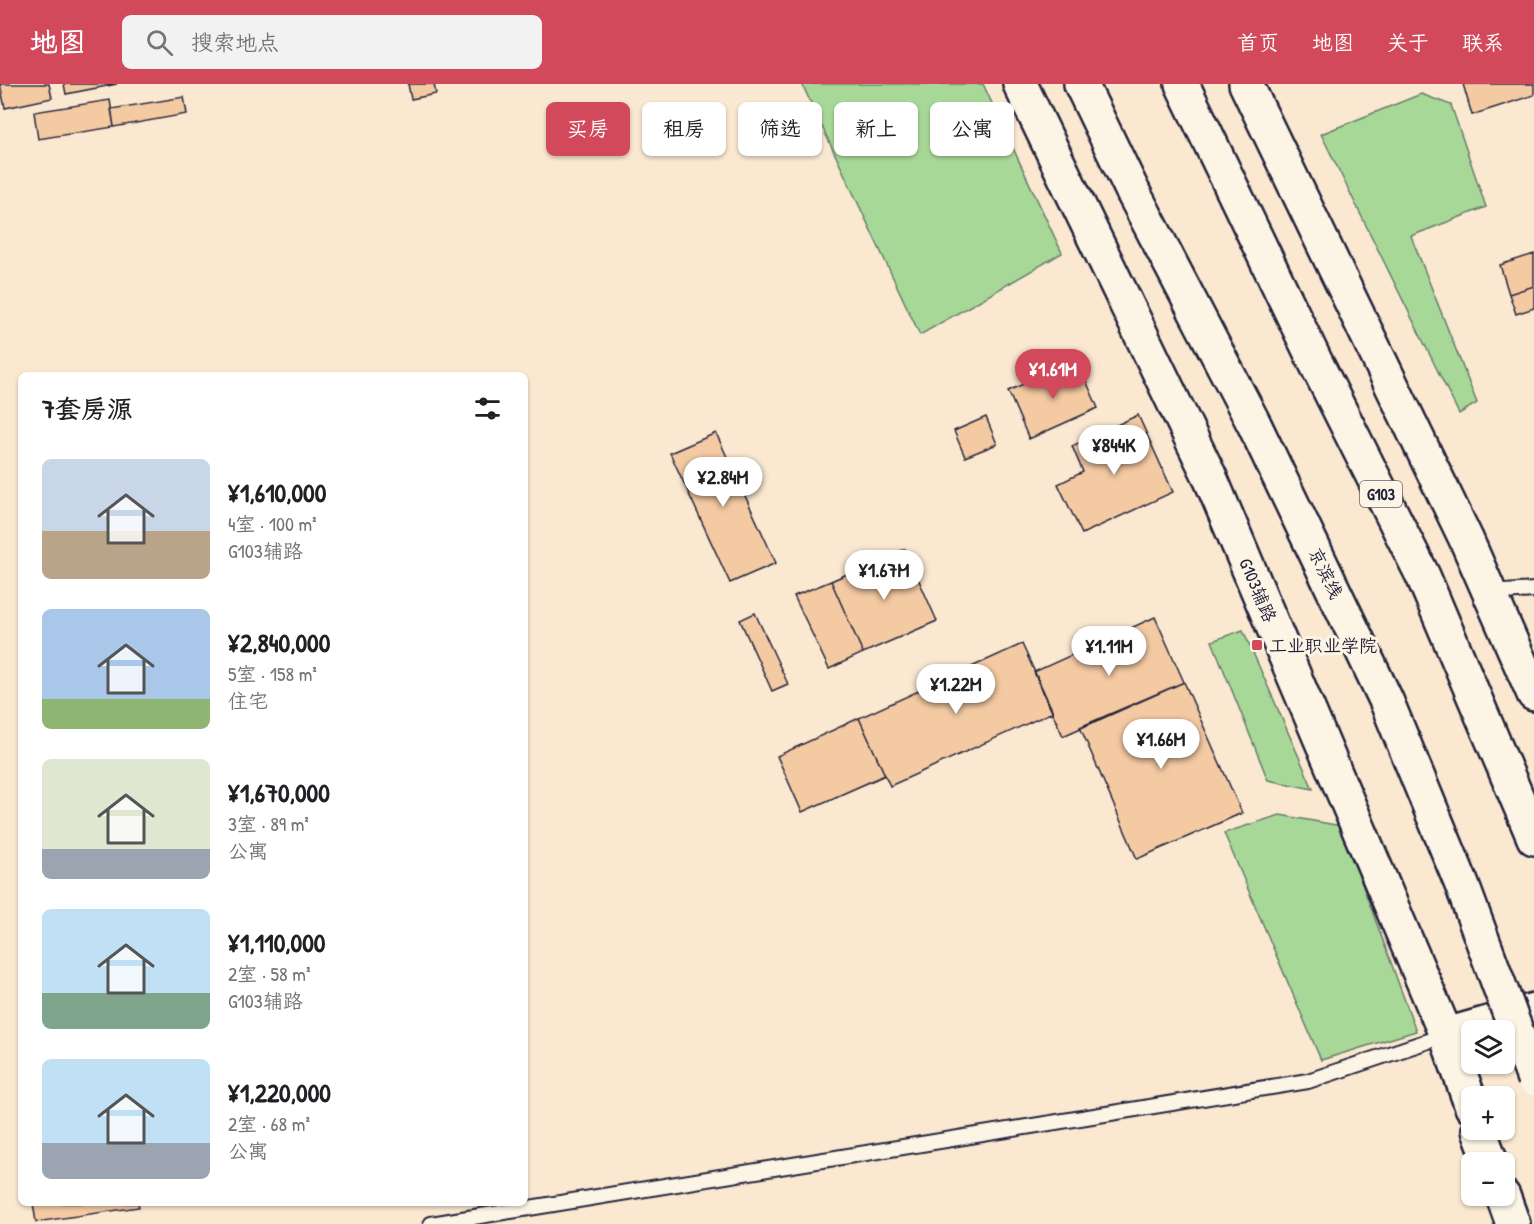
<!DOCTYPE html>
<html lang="zh">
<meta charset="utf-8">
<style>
:root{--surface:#fff;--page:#f2f2f2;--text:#202124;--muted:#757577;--accent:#d1495b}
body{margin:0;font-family:"Patrick Hand","LXGW WenKai TC",sans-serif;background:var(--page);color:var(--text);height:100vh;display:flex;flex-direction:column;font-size:22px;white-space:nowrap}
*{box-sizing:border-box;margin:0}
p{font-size:20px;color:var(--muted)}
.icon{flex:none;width:33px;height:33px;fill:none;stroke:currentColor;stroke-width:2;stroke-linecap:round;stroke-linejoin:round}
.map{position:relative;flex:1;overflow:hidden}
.side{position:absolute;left:18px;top:288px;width:510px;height:834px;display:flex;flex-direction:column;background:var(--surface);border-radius:9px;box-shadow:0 2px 4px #0004}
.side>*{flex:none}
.top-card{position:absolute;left:546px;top:18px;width:570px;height:54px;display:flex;gap:12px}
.tools{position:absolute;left:1461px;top:936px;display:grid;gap:12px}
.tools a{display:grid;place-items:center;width:54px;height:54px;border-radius:9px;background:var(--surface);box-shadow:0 2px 4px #0004;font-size:30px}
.price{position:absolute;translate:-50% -51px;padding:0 14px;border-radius:21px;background:#fff;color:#222;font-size:20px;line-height:39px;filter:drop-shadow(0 2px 3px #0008)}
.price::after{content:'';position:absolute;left:50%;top:36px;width:18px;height:14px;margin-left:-9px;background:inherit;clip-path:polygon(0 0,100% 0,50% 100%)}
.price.active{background:var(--accent);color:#fff}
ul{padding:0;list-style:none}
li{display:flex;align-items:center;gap:18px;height:150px;padding:0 24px}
li span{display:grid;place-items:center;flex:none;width:168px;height:120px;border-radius:9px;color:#555}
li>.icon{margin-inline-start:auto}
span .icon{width:72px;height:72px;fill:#fffc;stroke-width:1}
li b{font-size:26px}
h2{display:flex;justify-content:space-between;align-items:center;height:72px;padding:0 24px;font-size:26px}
.chip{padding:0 21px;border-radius:9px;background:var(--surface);box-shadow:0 2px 4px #0004;font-size:21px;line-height:54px}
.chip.active{background:var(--accent);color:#fff}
header{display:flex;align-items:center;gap:36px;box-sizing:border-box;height:84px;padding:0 30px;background:var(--accent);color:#fff}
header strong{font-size:28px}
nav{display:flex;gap:33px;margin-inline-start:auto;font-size:21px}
.search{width:420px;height:54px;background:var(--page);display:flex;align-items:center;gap:15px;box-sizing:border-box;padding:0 21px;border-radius:9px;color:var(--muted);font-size:22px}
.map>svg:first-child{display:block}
.green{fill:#a8d898;stroke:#657d6a;stroke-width:1.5}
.building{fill:#f4caa3;stroke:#22223b;stroke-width:1.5}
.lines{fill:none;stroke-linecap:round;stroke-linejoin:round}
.service-casing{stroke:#22223b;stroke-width:18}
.tertiary-casing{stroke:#22223b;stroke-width:38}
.secondary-casing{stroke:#22223b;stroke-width:38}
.trunk-casing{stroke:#22223b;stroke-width:38}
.service{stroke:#fcf5e5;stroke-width:14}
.tertiary{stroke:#fcf5e5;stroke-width:33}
.secondary{stroke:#fcf5e5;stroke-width:33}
.trunk{stroke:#fcf5e5;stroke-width:33}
.trunk-bridge-casing{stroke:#22223b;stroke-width:38;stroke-linecap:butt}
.trunk-bridge{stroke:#fcf5e5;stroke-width:33}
.poi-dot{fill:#d1495b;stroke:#fcf5e5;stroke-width:2}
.labels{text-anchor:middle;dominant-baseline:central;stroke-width:6;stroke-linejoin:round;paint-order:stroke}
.shield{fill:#fcf5e5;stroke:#63616e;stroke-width:1.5}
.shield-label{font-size:16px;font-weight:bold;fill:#22223b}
.street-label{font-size:18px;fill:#22223b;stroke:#fcf5e5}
.poi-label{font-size:18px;fill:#22223b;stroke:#fcf5e5;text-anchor:start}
</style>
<header>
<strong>地图</strong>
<div class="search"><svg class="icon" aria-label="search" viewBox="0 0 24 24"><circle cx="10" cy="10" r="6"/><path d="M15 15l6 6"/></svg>搜索地点</div>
<nav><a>首页</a><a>地图</a><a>关于</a><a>联系</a></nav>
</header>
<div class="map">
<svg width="1534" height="1140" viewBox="0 0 1534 1140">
<rect width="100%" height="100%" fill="#fae8d1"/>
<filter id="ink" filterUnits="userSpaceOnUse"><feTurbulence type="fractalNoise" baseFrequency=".0167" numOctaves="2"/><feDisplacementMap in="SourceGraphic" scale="12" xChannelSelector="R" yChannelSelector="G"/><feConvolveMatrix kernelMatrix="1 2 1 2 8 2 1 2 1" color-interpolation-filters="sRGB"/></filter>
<g filter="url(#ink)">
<path class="green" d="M802,0h181l79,169 -142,82z
M1421,10l30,11 35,102 -75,29 66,167 -18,11 -138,-280z
M1243,546l70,159 -45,-9 -56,-139z
M1280,731l61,11 75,205 -95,29 -97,-227z"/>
<path class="building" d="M0,0h49l3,14 -47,10z
M64,0h53l-51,10z
M408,0h26l2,10 -25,5z
M1463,0h71v11l-62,20z
M184,13l3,17 -73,13 -3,-18z
M110,16l4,27 -76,12 -4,-27z
M1534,170v32l-25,8 -9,-29z
M1534,202v22l-18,6 -7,-20z
M1077,276l21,48 -69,31 -21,-48z
M1138,331l35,77 -91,42 -24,-50 25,-12 -11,-26z
M986,333l11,27 -32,13 -11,-26z
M716,349l60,130 -46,20 -60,-130z
M905,465l32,72 -74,32 -32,-72z
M831,497l32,72 -34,16 -35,-73z
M755,529l33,71 -16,7 -32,-71z
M1155,533l29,65 -121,54 -29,-64z
M1022,560l31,68 -163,74 -31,-68z
M1184,598l58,131 -105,46 -57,-132z
M859,634l26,57 -83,37 -25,-56z
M33,1119h105l1,4 -103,15z"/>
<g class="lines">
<g class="service-casing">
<path id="service" d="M1490,509l44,-3
M431,1140l877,-143 138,-46"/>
</g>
<g class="tertiary-casing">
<path id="tertiary" d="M1020,0l189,391 237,560 26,72
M1246,0l220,455 68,155
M1479,1046l12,32
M1503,1112l10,28"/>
</g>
<g class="secondary-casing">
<path id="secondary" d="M1446,951l88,-25"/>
</g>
<g class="trunk-casing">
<path id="trunk" d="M1081,0l52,108
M1182,0l133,277 108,215 111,262"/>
</g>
<use href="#service" class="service"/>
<use href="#tertiary" class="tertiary"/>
<use href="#secondary" class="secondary"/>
<use href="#trunk" class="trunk"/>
<g class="trunk-bridge-casing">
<path id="trunk-bridge" d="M1133,108l121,232 132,276 76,185 72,194"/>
</g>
<use href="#trunk-bridge" class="trunk-bridge"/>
</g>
</g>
<rect class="poi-dot" x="1251" y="555" width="12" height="12" rx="3"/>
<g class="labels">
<rect class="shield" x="1360" y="397" width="42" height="26" rx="4.5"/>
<g class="shield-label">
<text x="1381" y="410">G103</text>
</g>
<g class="street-label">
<text transform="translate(1326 489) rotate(64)">京滨线</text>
<text transform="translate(1258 506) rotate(67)">G103辅路</text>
</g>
<g class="poi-label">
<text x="1269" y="561">工业职业学院</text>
</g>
</g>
</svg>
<div class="tools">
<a><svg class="icon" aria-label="layers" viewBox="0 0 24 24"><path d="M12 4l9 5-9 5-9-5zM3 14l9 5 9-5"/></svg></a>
<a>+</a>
<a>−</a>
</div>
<b class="price active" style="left:1053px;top:316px">¥1.61M</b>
<b class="price" style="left:1114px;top:392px">¥844K</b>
<b class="price" style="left:723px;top:424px">¥2.84M</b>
<b class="price" style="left:884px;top:517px">¥1.67M</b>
<b class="price" style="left:1109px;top:593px">¥1.11M</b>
<b class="price" style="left:956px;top:631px">¥1.22M</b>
<b class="price" style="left:1161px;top:686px">¥1.66M</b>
<div class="top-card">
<a class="chip active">买房</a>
<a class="chip">租房</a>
<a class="chip">筛选</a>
<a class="chip">新上</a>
<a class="chip">公寓</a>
</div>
<section class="side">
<h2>7套房源<svg class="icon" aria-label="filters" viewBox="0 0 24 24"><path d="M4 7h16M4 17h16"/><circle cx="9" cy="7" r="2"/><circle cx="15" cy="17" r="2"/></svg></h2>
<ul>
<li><span style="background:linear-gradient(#c9d6e8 60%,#b9a48a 0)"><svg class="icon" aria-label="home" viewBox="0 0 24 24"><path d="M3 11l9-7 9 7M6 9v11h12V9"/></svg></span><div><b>¥1,610,000</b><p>4室 · 100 m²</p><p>G103辅路</p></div></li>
<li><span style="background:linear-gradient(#a9c7e8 75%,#8fb573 0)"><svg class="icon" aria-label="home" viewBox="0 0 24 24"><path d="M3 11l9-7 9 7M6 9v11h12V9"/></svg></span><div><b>¥2,840,000</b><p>5室 · 158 m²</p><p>住宅</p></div></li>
<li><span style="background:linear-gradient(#dfe7d0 75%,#9aa5b1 0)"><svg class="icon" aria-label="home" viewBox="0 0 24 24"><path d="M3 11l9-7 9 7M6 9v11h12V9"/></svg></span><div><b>¥1,670,000</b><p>3室 · 89 m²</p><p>公寓</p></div></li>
<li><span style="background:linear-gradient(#bfe0f5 70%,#7fa58c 0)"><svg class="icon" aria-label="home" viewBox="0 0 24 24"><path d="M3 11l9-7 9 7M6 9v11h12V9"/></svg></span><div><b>¥1,110,000</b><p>2室 · 58 m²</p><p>G103辅路</p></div></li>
<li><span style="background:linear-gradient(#bfe0f5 70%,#9aa5b1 0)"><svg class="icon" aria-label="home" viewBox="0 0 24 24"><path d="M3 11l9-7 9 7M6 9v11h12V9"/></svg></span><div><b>¥1,220,000</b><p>2室 · 68 m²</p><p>公寓</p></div></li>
</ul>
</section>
</div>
